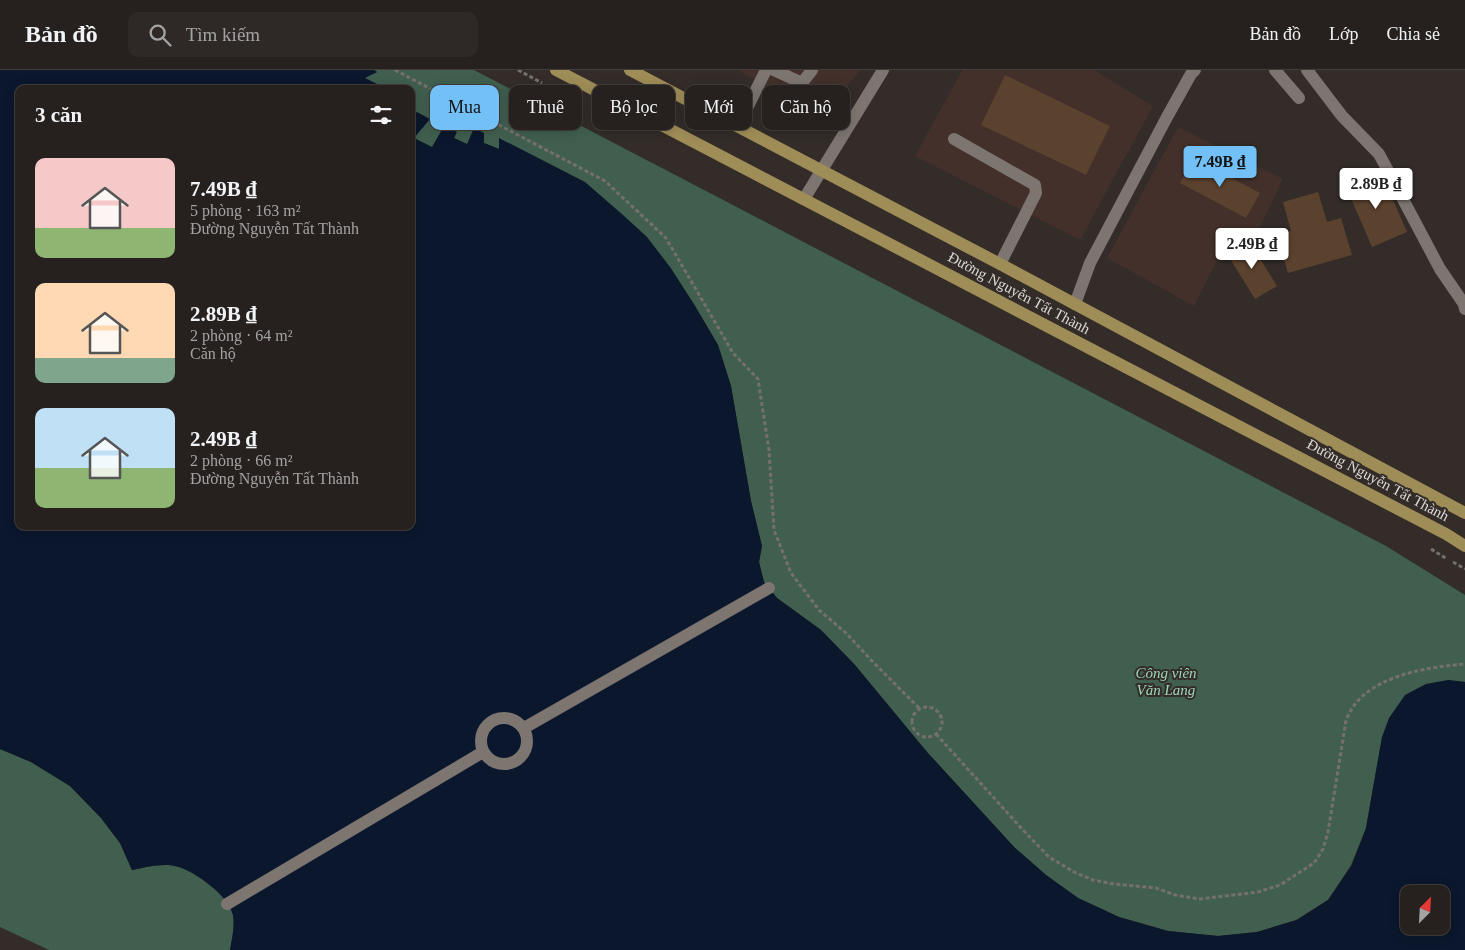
<!DOCTYPE html>
<html lang="vi">
<meta charset="utf-8">
<style>
:root{--surface:#26211e;--page:#2e2927;--text:#f1f3f6;--muted:#a4a3a4;--line:#423e3c;--accent:#73c0f6}
body{margin:0;font-family:Georgia,serif;background:var(--page);color:var(--text);height:100vh;display:flex;flex-direction:column;font-size:19px;white-space:nowrap}
*{box-sizing:border-box;margin:0}
p{font-size:16px;color:var(--muted)}
.icon{flex:none;width:28px;height:28px;fill:none;stroke:currentColor;stroke-width:2;stroke-linecap:round;stroke-linejoin:round}
.map{position:relative;flex:1;overflow:hidden}
.sheet{position:absolute;left:15px;top:15px;width:400px;height:445px;display:flex;flex-direction:column;background:var(--surface);border-radius:10px;box-shadow:0 2px 12px #0003,0 0 0 1px var(--line)}
.sheet>*{flex:none}
.banner{position:absolute;left:430px;top:15px;width:475px;height:45px;display:flex;gap:10px}
.needle{width:32px;rotate:24deg}
.buttons{position:absolute;left:1400px;top:815px;display:grid;gap:10px}
.buttons a{display:grid;place-items:center;width:50px;height:50px;border-radius:10px;background:var(--surface);box-shadow:0 2px 12px #0003,0 0 0 1px var(--line);font-size:25px}
.price{position:absolute;translate:-50% -42px;padding:0 11px;border-radius:5px;background:#fff;color:#222;font-size:16px;line-height:32px;filter:drop-shadow(0 1px 2px #0008)}
.price::after{content:'';position:absolute;left:50%;top:30px;width:15px;height:11px;margin-left:-8px;background:inherit;clip-path:polygon(0 0,100% 0,50% 100%)}
.price.selected{background:var(--accent);color:#111}
ul{padding:0;list-style:none}
li{display:flex;align-items:center;gap:15px;height:125px;padding:0 20px}
li span{display:grid;place-items:center;flex:none;width:140px;height:100px;border-radius:10px;color:#555}
li>.icon{margin-inline-start:auto}
span .icon{width:60px;height:60px;fill:#fffc;stroke-width:1}
li b{font-size:21px}
h2{display:flex;justify-content:space-between;align-items:center;height:60px;padding:0 20px;font-size:21px}
.pill{padding:0 18px;border-radius:10px;background:var(--surface);box-shadow:0 2px 12px #0003,0 0 0 1px var(--line);font-size:18px;line-height:45px}
.pill.selected{background:var(--accent);color:#111}
header{display:flex;align-items:center;gap:30px;box-sizing:border-box;height:70px;padding:0 25px;background:var(--surface);border-bottom:1px solid var(--line)}
header strong{font-size:24px}
nav{display:flex;gap:28px;margin-inline-start:auto;font-size:18px}
.search{width:350px;height:45px;background:var(--page);display:flex;align-items:center;gap:12px;box-sizing:border-box;padding:0 18px;border-radius:10px;color:var(--muted);font-size:19px}
.map>svg:first-child{display:block}
.commercial{fill:#43302a}
.green{fill:#405f4e}
.water{fill:#0b172d;fill-rule:evenodd}
.building{fill:#5b422e}
.lines{fill:none;stroke-linecap:round;stroke-linejoin:round}
.path{stroke:#76706d;stroke-width:3;stroke-dasharray:4 2.5;stroke-linecap:butt}
.lane{stroke:#7d7570;stroke-width:12}
.street{stroke:#7d7570;stroke-width:12}
.primary{stroke:#9f8d57;stroke-width:12}
.labels{text-anchor:middle;dominant-baseline:central;stroke-width:4;stroke-linejoin:round;paint-order:stroke}
.street-label{font-size:15px;fill:#ded9d7;stroke:#332c28}
.park-label{font-size:15px;font-style:italic;fill:#9cd8b6;stroke:#332c28}
</style>
<header>
<strong>Bản đồ</strong>
<div class="search"><svg class="icon" aria-label="search" viewBox="0 0 24 24"><circle cx="10" cy="10" r="6"/><path d="M15 15l6 6"/></svg>Tìm kiếm</div>
<nav><a>Bản đồ</a><a>Lớp</a><a>Chia sẻ</a></nav>
</header>
<div class="map">
<svg width="1465" height="880" viewBox="0 0 1465 880">
<rect width="100%" height="100%" fill="#332c28"/>
<path class="commercial" d="M738,0h122l-22,28 -37,6z
M963,0h131l59,36 -73,134 -165,-84 45,-82z
M1178,57l105,52 -28,58 -37,22 -24,47 -87,-48z"/>
<path class="green" d="M374,0h100l912,476 79,49v87l-17,-2 -66,57 -16,91 -15,37 -23,35 -32,20 -39,12 -39,4 -50,-5 -49,-14 -41,-19 -32,-23 -31,-27 -88,-96 -72,-87 -34,-35 -44,-32 -13,-16 -5,-20 3,-16 -11,-45 -20,-115 -13,-41 -23,-39 -25,-39 -171,-129v11l-15,-6 -17,1 -13,-6 -22,9 -19,-9v-23l-2,-1v-25h-24l-23,-11 13,-6z
M0,679l31,13 39,24 31,32 19,25 12,27c14,-3 33,-8 47,-3 18,6 50,29 54,48 2,12 -1,23 -3,35h-181l-49,-23z"/>
<path class="water" d="M0,0h374l3,2 -12,6 22,11h-368v437h392v-412l2,1 4,-3 13,7 -16,19 18,9 12,-21 13,6 -3,6 13,6 7,-16 10,5v10l15,6v-11l86,44 38,33 24,22 23,30 25,39 23,39 13,41 20,115 11,45 -3,16 5,20 13,16 44,32 34,35 72,87 88,96 31,27 32,23 41,19 49,14 50,5 39,-4 40,-12 31,-20 24,-35 14,-37 16,-91 7,-19 16,-23 21,-11 22,-4 17,2v268h-1235c2,-12 5,-23 3,-35 -4,-19 -36,-42 -54,-48 -14,-5 -33,0 -47,3l-12,-27 -19,-25 -31,-32 -39,-24 -31,-13zM1409,824h32v32h-32z"/>
<path class="building" d="M1005,5l105,51 -24,49 -105,-50z
M1193,88l67,35 -14,25 -66,-35z
M1381,102l26,60 -35,15 -26,-60z
M1318,122l9,30 14,-4 11,37 -64,18 -11,-38 14,-4 -8,-29z
M1249,171l28,45 -22,13 -28,-45z"/>
<g class="lines">
<path class="path" d="M395,0l210,111 61,57 67,115 25,26 11,71 5,80 17,43 28,37 27,23 26,28 48,48
M518,0l24,13
M1431,479l16,10
M1453,492l12,7
M912 652a15 15 0 1 1 30 0a15 15 0 1 1-30 0Z
M936,664l87,96 26,27 25,15 19,8 21,4 42,4 19,7 25,4 58,-7 22,-7 34,-22 9,-14 5,-17 16,-99c1,-5 1,-10 3,-15 17,-42 80,-51 118,-54"/>
<path class="lane" d="M774,0l28,13 10,-13
M1275,0l24,28
M738,56l28,-56
M954,69l81,46 1,8 -36,71"/>
<path class="street" d="M1307,0l35,46 37,38 61,115 24,35 1,5
M804,129l79,-129
M1075,234l15,-41 77,-146 24,-43 4,-4
M481 671a23 23 0 1 1 46 0a23 23 0 1 1-46 0Z
M524,658l245,-140
M227,834l256,-152"/>
<path class="primary" d="M556,0l790,412 100,52 19,12
M630,0l370,194 465,249"/>
</g>
<g class="labels">
<g class="street-label">
<text transform="translate(1019 223) rotate(28)">Đường Nguyễn Tất Thành</text>
<text transform="translate(1378 410) rotate(28)">Đường Nguyễn Tất Thành</text>
</g>
<g class="park-label">
<text x="1166" y="603">Công viên<tspan x="1166" dy="17">Văn Lang</tspan></text>
</g>
</g>
</svg>
<div class="buttons">
<a><svg class="needle" viewBox="-14 -14 28 28"><path d="M0-13l5 13h-10z" fill="#e53935"/><path d="M0 13l5-13h-10z" fill="#a4a3a4"/></svg></a>
</div>
<b class="price selected" style="left:1220px;top:118px">7.49B ₫</b>
<b class="price" style="left:1376px;top:140px">2.89B ₫</b>
<b class="price" style="left:1252px;top:200px">2.49B ₫</b>
<div class="banner">
<a class="pill selected">Mua</a>
<a class="pill">Thuê</a>
<a class="pill">Bộ lọc</a>
<a class="pill">Mới</a>
<a class="pill">Căn hộ</a>
</div>
<section class="sheet">
<h2>3 căn<svg class="icon" aria-label="filters" viewBox="0 0 24 24"><path d="M4 7h16M4 17h16"/><circle cx="9" cy="7" r="2"/><circle cx="15" cy="17" r="2"/></svg></h2>
<ul>
<li><span style="background:linear-gradient(#f6c9c9 70%,#8fb573 0)"><svg class="icon" aria-label="home" viewBox="0 0 24 24"><path d="M3 11l9-7 9 7M6 9v11h12V9"/></svg></span><div><b>7.49B ₫</b><p>5 phòng · 163 m²</p><p>Đường Nguyễn Tất Thành</p></div></li>
<li><span style="background:linear-gradient(#ffd9b3 75%,#7fa58c 0)"><svg class="icon" aria-label="home" viewBox="0 0 24 24"><path d="M3 11l9-7 9 7M6 9v11h12V9"/></svg></span><div><b>2.89B ₫</b><p>2 phòng · 64 m²</p><p>Căn hộ</p></div></li>
<li><span style="background:linear-gradient(#bfe0f5 60%,#8fb573 0)"><svg class="icon" aria-label="home" viewBox="0 0 24 24"><path d="M3 11l9-7 9 7M6 9v11h12V9"/></svg></span><div><b>2.49B ₫</b><p>2 phòng · 66 m²</p><p>Đường Nguyễn Tất Thành</p></div></li>
</ul>
</section>
</div>
